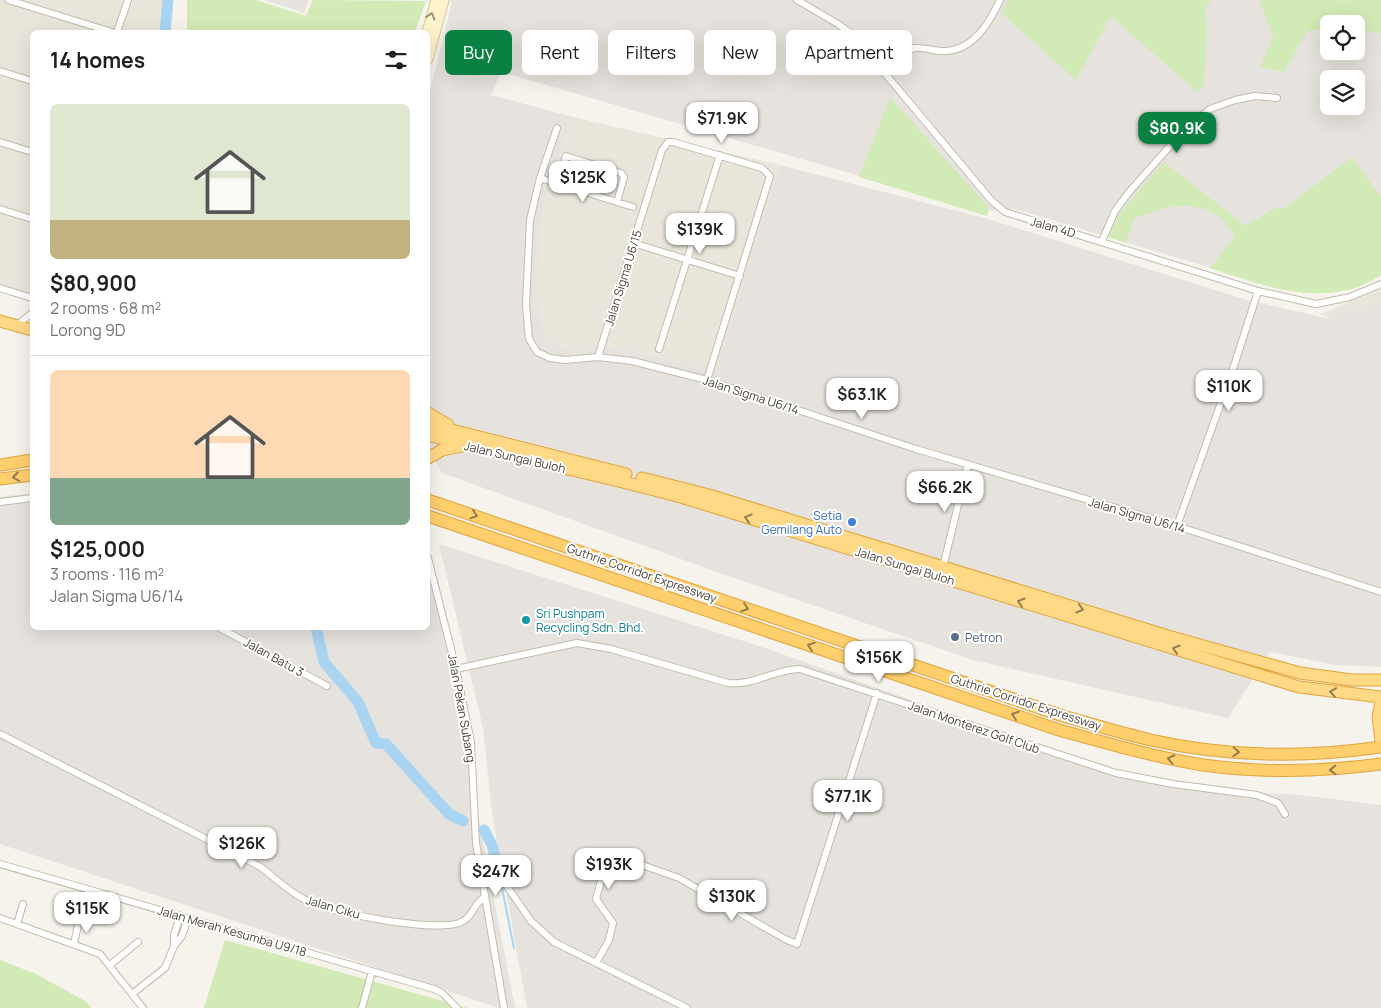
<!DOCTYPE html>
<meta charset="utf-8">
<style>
:root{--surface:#fff;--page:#f6f6f6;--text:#202124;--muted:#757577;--line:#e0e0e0;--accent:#0b8043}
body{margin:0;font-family:Manrope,sans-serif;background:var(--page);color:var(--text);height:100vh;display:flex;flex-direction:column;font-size:19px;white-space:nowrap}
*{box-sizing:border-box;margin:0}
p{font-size:16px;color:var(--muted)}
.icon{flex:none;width:28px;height:28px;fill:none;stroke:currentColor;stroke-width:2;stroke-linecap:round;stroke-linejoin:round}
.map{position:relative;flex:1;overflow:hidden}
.details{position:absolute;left:30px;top:30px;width:400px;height:600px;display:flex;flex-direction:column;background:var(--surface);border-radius:8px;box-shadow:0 5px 20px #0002}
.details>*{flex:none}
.top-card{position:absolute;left:445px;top:30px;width:475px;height:45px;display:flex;gap:10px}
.fabs{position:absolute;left:1320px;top:15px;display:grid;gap:10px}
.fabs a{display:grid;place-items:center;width:45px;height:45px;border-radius:8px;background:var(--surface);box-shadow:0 5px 20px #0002;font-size:25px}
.price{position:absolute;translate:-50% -42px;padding:0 11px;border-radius:10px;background:#fff;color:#222;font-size:16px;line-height:32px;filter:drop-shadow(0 1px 2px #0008)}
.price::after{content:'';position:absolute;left:50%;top:30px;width:15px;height:11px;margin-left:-8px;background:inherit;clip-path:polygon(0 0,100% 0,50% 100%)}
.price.active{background:var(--accent);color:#fff}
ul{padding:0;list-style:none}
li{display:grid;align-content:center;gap:10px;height:265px;padding:0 20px}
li+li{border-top:1px solid var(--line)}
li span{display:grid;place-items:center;height:155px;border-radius:8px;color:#555}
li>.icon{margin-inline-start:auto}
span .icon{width:90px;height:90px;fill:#fffc;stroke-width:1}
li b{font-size:21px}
h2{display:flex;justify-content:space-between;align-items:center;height:60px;padding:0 20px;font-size:21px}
.pill{padding:0 18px;border-radius:8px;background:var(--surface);box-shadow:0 5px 20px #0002;font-size:18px;line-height:45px}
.pill.active{background:var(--accent);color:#fff}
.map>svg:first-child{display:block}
.residential{fill:#eae5da}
.industrial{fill:#e6e2dd;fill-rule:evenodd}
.green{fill:#d2eab5}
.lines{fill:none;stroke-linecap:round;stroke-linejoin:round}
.stream{stroke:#a9d4f2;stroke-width:2}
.river{stroke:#a9d4f2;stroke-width:11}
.minor-casing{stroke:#c2bbae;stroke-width:8}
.secondary-casing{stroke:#d6c79b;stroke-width:11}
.trunk-casing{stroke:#e0a43c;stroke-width:13}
.motorway-casing{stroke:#e0a43c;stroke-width:13}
.minor{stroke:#fff;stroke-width:6}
.secondary{stroke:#fff3cd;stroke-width:9}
.trunk{stroke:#ffd985;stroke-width:11}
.motorway{stroke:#ffcf6e;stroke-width:11}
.oneway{stroke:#9c937c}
.oneway2{stroke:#937c4e}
.oneway3{stroke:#938057}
.shop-dot{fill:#3f7fe0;stroke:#fff;stroke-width:2}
.culture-dot{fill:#0f9aa8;stroke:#fff;stroke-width:2}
.service-dot{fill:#5c6f8a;stroke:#fff;stroke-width:2}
.labels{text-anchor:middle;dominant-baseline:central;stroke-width:4;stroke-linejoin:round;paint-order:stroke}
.street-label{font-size:12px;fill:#4b4439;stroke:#fff}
.shop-label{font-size:12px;fill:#366cbe;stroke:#fff;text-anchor:end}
.culture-label{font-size:12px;fill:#0d838f;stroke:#fff;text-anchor:start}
.service-label{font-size:12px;fill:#4e5e75;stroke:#fff;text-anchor:start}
</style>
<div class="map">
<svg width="1381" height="1008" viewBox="0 0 1381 1008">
<rect width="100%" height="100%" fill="#f6f3ec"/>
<path class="residential" d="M0,0h168l-5,32h-131v263l-32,-10z
M573,117l207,48 -63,207 -104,-25 -34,4 -34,-10 -8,-52 6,-83z
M1381,289v48l-61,-23z"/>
<path class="industrial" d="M265,0h44l-5,13z
M447,0h934v276l-54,11h-52l-261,-78 -33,2 -480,-139 -10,23 82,22 -30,89 -6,83 8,52 34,10 34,-4 104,24 63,-206 208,54 259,81 79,18 41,-10 14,-8v367l-46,-2 -65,-13 -42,66 -255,-58 -242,-83 -289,-104 -14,-25v-349l24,-97zM1329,24h27v27h-27zM1329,79h27v27h-27z
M32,493v135h396v-70l10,22 39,231 38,197h-16l-499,-164v-347z
M439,544l317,101 342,121 103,23 100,6 80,10v203h-854l-35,-195 -9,-85z"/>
<path class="green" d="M187,0h69l50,16 7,-16 113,1 -11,31h-228z
M1008,0h203l-6,8 2,21 -3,58 -7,5 -86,-76 -35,64 -74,-66z
M1259,0h122v33l-25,-3v-6h-27v5l-22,2 -23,41 -24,-5 13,-30z
M890,97l99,111 -2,8 -128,-39z
M1352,157l29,40v78c-53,36 -117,11 -171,-7l25,-32c-5,-6 -11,-17 -18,-21 -28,-16 -55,-8 -83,4l-8,24 -17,-6 9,-22 46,-53 81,64 30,-18h10z
M225,940l243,68h-264z
M0,960l36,14 51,28 4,6h-91z"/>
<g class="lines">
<path class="stream" d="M502,888l12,60"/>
<path class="river" d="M165,32l3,-32
M316,628l8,34 34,40 18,41 10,1 63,70 14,7
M484,830l8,15 6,24"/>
<g class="minor-casing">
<path id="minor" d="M8,0l104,32
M797,0l41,24 14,10 139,166 14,12 253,79 58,13 34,-7 31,-13
M117,32l11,-32
M881,69c9,-6 23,-19 34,-21 8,-1 19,3 27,3 30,1 47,-27 58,-51
M0,71l32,10
M557,128l-17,50 -10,42 -4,85 3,34 8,13 13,6 15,2 33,-3 34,4 75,19 209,69 261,77 204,66
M0,142l32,10
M540,178l93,29
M557,183l9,-27 55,17 3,4 -7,25
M0,209l32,10
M1102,241l13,-30 14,-19 58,-65 23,-18 25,-9 20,-4 22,2
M633,243l107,33
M0,288l32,10
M17,325l15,-12
M659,349l61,-194
M598,357l64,-207 6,-8h5l89,26 8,8 -63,204
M0,502l32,-4
M1177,526l57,-160 24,-75
M428,558l28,111 15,73 5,101 28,165
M943,567l25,-103
M220,628l107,58
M456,669l121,-26 34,6 117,34c26,3 47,-14 72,-14l316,104 57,11 84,11 21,8 7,11
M0,734l232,118c10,5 20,10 30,16 13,10 25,22 40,30 25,15 130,34 157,25 14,-4 14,-20 26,-26
M0,864l434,125 8,4 15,15
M481,875l12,1 11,6 27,39 23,21 133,66
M0,918l100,36 43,54
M17,924l6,-20
M74,944l5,-24
M174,946v-11l6,-19
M596,963l13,-23 4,-17 -17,-24 11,-40 4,-5 68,24 106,61 12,5 80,-251
M110,965l28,-23
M132,994l33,-26 9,-22 8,-10 6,-18
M362,1008l10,-37"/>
</g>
<g class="secondary-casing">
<path id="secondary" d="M427,32l9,-32
M428,59l16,-59"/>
</g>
<g class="trunk-casing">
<path id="trunk" d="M0,321l32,9
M428,413l20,12
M428,424l198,50
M428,435c85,23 171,39 256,63l615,189 82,10
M428,458l14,-8 20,-4
M642,478l67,17 459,141 132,37 52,7h29
M1381,702l-3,15 3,24"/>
</g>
<g class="motorway-casing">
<path id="motorway" d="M0,465l32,-5
M0,479l32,-4
M428,500l635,216c29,8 58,17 88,24 74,17 155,18 230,7
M428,516l631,214c47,13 95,27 144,35 59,8 119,7 178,-1"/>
</g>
<use href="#minor" class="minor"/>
<use href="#secondary" class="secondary"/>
<use href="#trunk" class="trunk"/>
<use href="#motorway" class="motorway"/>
</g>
<defs><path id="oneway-chevron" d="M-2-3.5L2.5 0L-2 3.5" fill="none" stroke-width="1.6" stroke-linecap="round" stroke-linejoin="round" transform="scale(1.25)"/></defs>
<use class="oneway" href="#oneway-chevron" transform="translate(431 16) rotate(-73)"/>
<g class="oneway2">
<use href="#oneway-chevron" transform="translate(16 477) rotate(172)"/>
<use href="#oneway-chevron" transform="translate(474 515) rotate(19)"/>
<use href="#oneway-chevron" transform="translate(745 608) rotate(19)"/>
<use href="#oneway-chevron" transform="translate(811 646) rotate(-161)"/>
<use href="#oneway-chevron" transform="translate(1015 715) rotate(-161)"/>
<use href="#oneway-chevron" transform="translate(1236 752) rotate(3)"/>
<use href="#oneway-chevron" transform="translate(1171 759) rotate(-168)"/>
<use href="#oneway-chevron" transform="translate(1333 770) rotate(178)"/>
</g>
<g class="oneway3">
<use href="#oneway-chevron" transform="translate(748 518) rotate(-163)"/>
<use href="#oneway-chevron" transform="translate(1021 602) rotate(-163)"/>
<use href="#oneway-chevron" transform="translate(1080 609) rotate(17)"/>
<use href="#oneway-chevron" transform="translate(1176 649) rotate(-163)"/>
<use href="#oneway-chevron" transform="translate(1333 692) rotate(-172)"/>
</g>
<circle class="shop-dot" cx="852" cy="522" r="5"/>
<circle class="culture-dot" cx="526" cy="620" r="5"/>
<circle class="service-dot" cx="955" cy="637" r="5"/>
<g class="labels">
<g class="street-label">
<text transform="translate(1053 227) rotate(16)">Jalan 4D</text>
<text transform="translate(623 278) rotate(-73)">Jalan Sigma U6/15</text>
<text transform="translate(751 395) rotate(18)">Jalan Sigma U6/14</text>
<text transform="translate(515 457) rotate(13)">Jalan Sungai Buloh</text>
<text transform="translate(1137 515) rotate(16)">Jalan Sigma U6/14</text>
<text transform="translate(905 566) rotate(17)">Jalan Sungai Buloh</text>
<text transform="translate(642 573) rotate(19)">Guthrie Corridor Expressway</text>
<text transform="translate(274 657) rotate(29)">Jalan Batu 3</text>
<text transform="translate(1026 702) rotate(18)">Guthrie Corridor Expressway</text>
<text transform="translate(462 708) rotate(80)">Jalan Pekan Subang</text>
<text transform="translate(974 727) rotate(19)">Jalan Monterez Golf Club</text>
<text transform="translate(333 907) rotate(16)">Jalan Ciku</text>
<text transform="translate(232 931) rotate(16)">Jalan Merah Kesumba U9/18</text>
</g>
<g class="shop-label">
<text x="842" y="515">Setia<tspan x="842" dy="14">Gemilang Auto</tspan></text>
</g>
<g class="culture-label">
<text x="536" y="613">Sri Pushpam<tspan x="536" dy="14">Recycling Sdn. Bhd.</tspan></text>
</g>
<g class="service-label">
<text x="965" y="637">Petron</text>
</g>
</g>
</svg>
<div class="fabs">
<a><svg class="icon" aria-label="locate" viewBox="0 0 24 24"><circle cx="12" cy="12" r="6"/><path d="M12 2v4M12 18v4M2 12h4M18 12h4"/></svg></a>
<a><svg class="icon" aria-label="layers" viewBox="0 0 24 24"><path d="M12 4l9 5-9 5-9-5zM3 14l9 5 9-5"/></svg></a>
</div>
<b class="price" style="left:722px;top:144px">$71.9K</b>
<b class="price active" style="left:1177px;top:154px">$80.9K</b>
<b class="price" style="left:583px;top:203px">$125K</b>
<b class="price" style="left:700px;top:255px">$139K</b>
<b class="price" style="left:1229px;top:412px">$110K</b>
<b class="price" style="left:862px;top:420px">$63.1K</b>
<b class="price" style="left:945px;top:513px">$66.2K</b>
<b class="price" style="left:879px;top:683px">$156K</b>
<b class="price" style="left:848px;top:822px">$77.1K</b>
<b class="price" style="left:242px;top:869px">$126K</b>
<b class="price" style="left:609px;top:890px">$193K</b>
<b class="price" style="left:496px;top:897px">$247K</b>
<b class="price" style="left:732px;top:922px">$130K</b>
<b class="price" style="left:87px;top:934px">$115K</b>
<div class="top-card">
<a class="pill active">Buy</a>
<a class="pill">Rent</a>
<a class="pill">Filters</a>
<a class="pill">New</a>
<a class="pill">Apartment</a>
</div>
<section class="details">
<h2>14 homes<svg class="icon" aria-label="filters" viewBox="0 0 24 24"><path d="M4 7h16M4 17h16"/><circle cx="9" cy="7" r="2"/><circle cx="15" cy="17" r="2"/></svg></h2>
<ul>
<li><span style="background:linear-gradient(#dfe7d0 75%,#c2b280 0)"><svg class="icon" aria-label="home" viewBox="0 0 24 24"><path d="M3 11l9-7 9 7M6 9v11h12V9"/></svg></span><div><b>$80,900</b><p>2 rooms · 68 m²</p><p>Lorong 9D</p></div></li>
<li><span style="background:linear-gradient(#ffd9b3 70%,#7fa58c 0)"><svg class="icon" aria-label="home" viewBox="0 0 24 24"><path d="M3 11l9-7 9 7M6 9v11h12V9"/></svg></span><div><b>$125,000</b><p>3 rooms · 116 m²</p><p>Jalan Sigma U6/14</p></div></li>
</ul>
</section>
</div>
